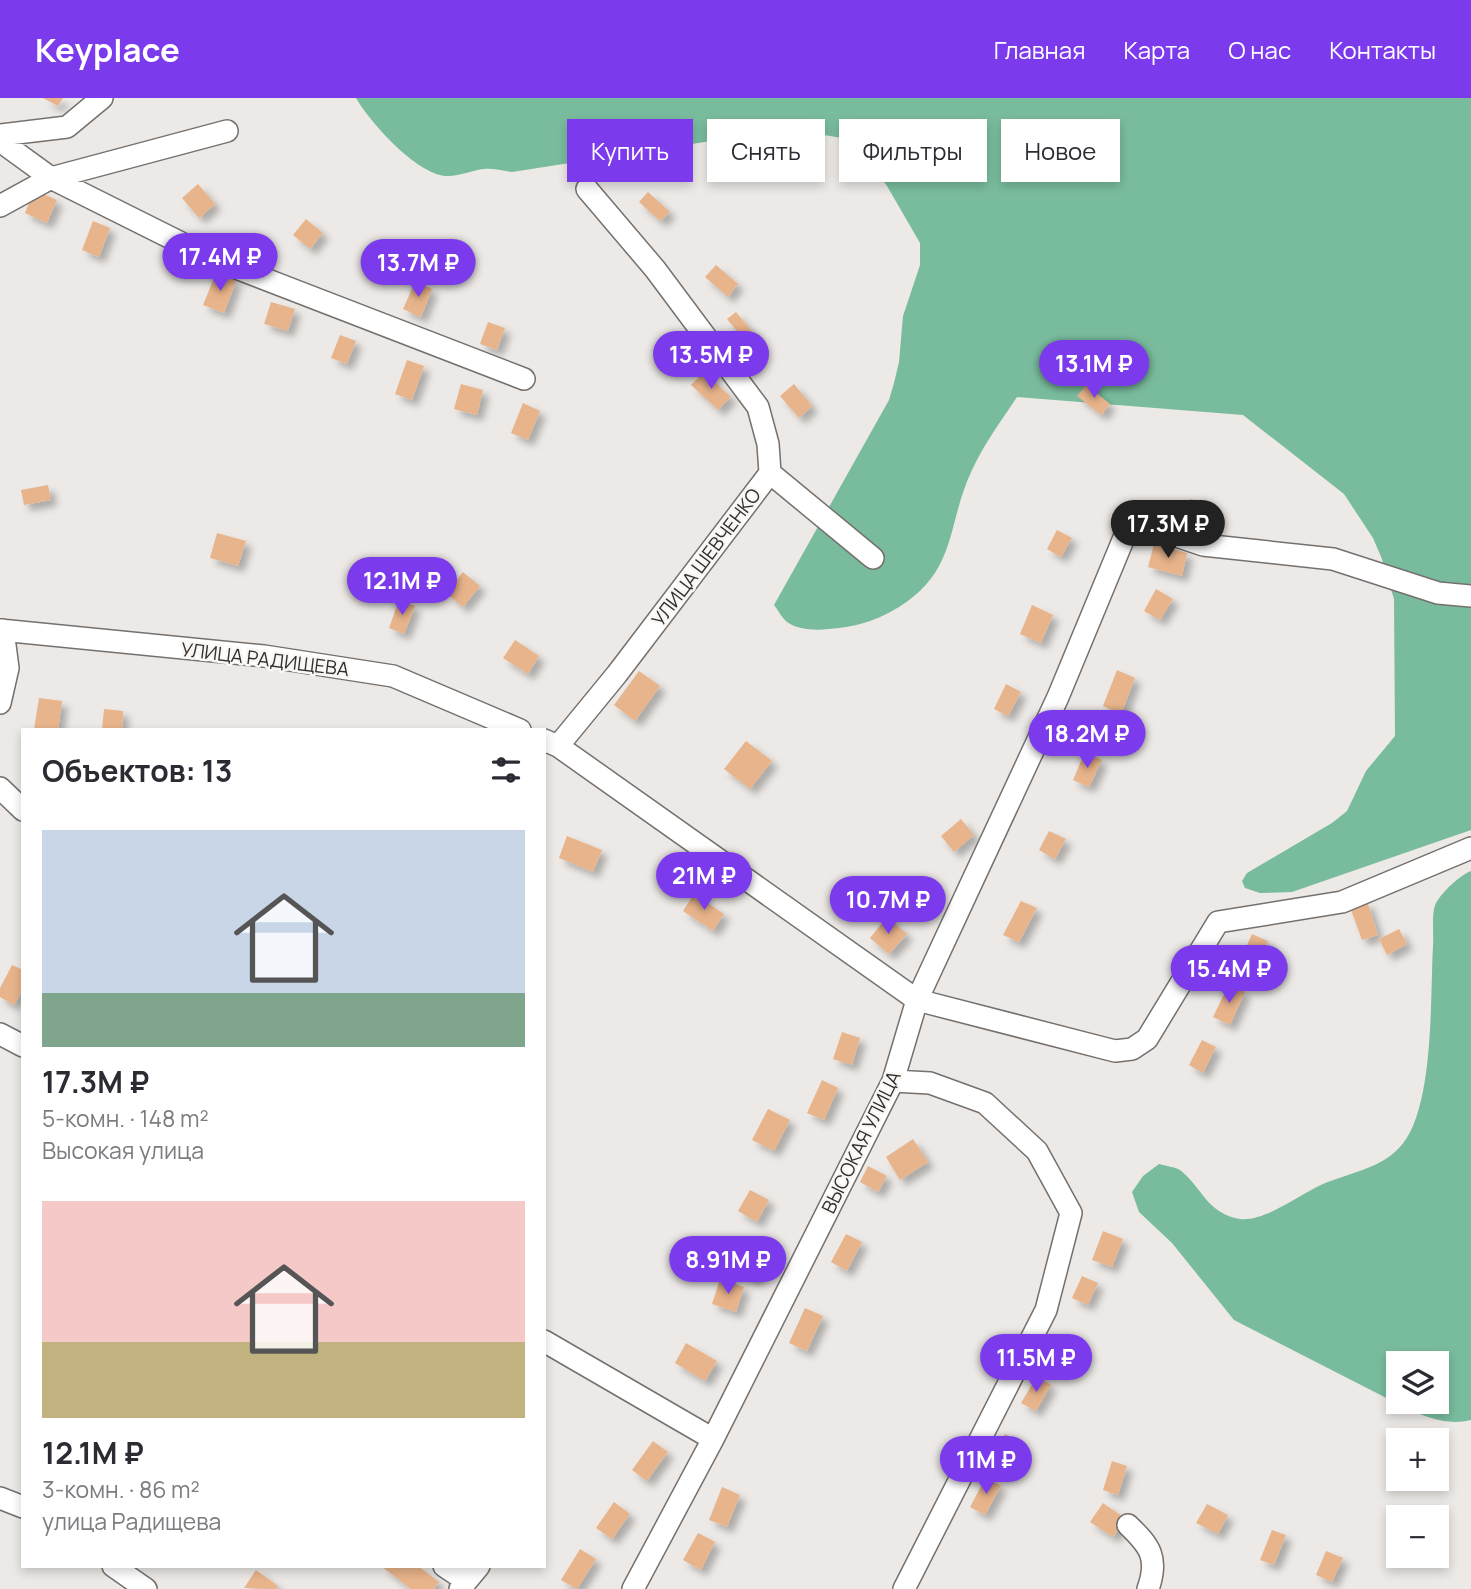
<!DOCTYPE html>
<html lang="ru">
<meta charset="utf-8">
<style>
:root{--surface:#fff;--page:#f2f2f3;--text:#2b2b33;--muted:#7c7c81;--accent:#7c3aed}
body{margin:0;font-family:Manrope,sans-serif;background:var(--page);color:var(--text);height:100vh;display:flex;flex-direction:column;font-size:26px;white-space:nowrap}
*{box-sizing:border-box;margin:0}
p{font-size:23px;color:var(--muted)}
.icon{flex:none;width:38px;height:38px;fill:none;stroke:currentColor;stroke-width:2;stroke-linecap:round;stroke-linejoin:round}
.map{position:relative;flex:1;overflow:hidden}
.side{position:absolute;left:21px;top:630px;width:525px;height:840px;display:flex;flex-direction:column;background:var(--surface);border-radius:0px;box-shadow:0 4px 10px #0003}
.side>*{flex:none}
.banner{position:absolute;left:567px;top:21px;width:665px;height:63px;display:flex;gap:14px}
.fabs{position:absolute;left:1386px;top:1253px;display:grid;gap:14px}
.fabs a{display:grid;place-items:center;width:63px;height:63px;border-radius:0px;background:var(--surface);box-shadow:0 4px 10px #0003;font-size:35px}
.price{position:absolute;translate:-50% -60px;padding:0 16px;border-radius:24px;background:var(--accent);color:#fff;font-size:23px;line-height:46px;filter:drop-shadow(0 2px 4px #0008)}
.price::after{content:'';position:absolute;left:50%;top:42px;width:21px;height:16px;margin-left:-10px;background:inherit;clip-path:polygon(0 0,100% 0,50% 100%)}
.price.on{background:#222;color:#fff}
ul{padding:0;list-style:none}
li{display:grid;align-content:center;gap:14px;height:371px;padding:0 21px}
li span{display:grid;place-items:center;height:217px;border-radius:0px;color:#555}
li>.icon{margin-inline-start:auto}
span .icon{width:126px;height:126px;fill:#fffc;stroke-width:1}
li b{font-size:30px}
h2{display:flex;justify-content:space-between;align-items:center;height:84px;padding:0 21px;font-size:30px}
.tag{padding:0 24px;border-radius:0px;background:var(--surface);box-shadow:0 4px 10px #0003;font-size:24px;line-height:63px}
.tag.on{background:var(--accent);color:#fff}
header{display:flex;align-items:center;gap:42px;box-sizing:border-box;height:98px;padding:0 35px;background:var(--accent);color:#fff}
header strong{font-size:33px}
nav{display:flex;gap:38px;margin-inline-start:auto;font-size:24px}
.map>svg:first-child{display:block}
.forest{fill:#79bc9d;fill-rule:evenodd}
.building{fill:#e8b48b;filter:url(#shadow)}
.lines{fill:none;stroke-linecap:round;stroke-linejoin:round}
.minor-casing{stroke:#74706e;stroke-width:24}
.minor{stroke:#fff;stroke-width:21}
.labels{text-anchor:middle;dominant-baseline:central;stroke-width:5;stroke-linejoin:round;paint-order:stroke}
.street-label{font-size:19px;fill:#32302f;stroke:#faf6f3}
</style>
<header>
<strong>Keyplace</strong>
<nav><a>Главная</a><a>Карта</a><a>О нас</a><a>Контакты</a></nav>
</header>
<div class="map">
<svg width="1471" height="1491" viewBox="0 0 1471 1491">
<defs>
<filter id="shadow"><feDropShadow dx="6" dy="6" stdDeviation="3.5" flood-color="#0004"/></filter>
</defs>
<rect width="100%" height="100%" fill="#ece9e6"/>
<path class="forest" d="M356,0h1115v732l-179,62 -32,1 -15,-5 -3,-7 5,-8 85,-50 15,-12 19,-40 29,-35 -1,-137 -12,-40 -9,-21 -29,-44 -101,-79 -226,-18c-16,24 -33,47 -45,73 -26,55 -14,100 -73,137 -20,12 -37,18 -60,21 -16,2 -38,4 -52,-6 -5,-4 -9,-12 -13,-17l115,-205 5,-17 5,-21 4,-46 17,-51v-22l-33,-57 -24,-31 -15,-16 -60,-10 -276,43c-9,-1 -19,-4 -28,-3 -12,1 -26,8 -38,7 -30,-2 -76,-54 -90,-78z
M1471,773v549c-24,6 -45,-3 -67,-13l-170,-87 -62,-77 -33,-31 -7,-20 11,-16 16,-12c7,2 16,3 21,6 23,18 26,43 60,49 25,3 60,-25 83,-35 26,-11 56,-15 76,-36 36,-36 31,-152 34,-202 1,-12 -2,-33 3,-43 7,-12 23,-27 35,-32zM1398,1265h39v39h-39z"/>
<path class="building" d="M43,0h20l-5,8z
M198,86l17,20 -16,14 -17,-20z
M34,92l23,10 -10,23 -22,-10z
M648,94l22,20 -10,9 -21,-19z
M306,121l17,14 -13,16 -17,-14z
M93,123l17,7 -11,29 -17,-7z
M716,167l22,19 -10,13 -23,-20z
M216,175l20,8 -12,32 -21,-8z
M415,184l17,7 -11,28 -18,-8z
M271,204l24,7 -7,22 -24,-7z
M736,214l19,23 -9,7 -19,-23z
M488,224l17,6 -8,22 -17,-6z
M340,237l16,6 -9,23 -16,-6z
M407,262l17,6 -12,34 -17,-6z
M704,274l27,25 -13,13 -27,-25z
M461,286l22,6 -6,25 -23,-6z
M794,286l18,22 -13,12 -19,-22z
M1086,287l24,19 -9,11 -24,-19z
M523,305l17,8 -12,29 -17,-7z
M48,387l3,15 -27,5 -3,-15z
M1190,401l18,4 -5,23 -18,-4z
M1057,432l15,8 -11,19 -14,-8z
M217,435l29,8 -8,25 -28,-8z
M1154,446l33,9 -5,23 -34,-9z
M463,474l17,14 -17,21 -17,-14z
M1156,491l17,10 -13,21 -16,-9z
M399,502l16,6 -11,28 -15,-6z
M1032,507l21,10 -12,28 -21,-9z
M515,542l24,16 -11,18 -25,-16z
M1117,572l18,8 -14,36 -18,-8z
M639,573l21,15 -25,35 -21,-16z
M1006,586l15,8 -13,24 -14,-7z
M39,600l23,3 -4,29h-24z
M104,611l19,2 -1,19h-20z
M746,643l26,20 -22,28 -26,-20z
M1085,654l17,8 -13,27 -16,-7z
M961,721l13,16 -20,17 -13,-16z
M1049,733l17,8 -11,20 -16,-9z
M567,738l35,14 -9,22 -34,-14z
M694,796l30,20 -11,17 -30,-20z
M1021,803l16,7 -18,34 -16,-7z
M1367,803l11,34 -16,5 -12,-33z
M887,819l20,17 -18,20 -19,-16z
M1399,831l8,15 -20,11 -8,-16z
M1252,836l16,7 -12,29 -17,-7z
M12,867l11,5v19l-9,16 -14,-8v-9z
M1229,886l16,8 -15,33 -17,-8z
M842,934l18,6 -8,27 -19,-6z
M1202,942l14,7 -13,26 -14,-8z
M822,982l16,8 -14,32 -17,-7z
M768,1011l22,11 -16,31 -22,-11z
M913,1041l15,23 -28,18 -14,-23z
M868,1068l19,10 -9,16 -18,-10z
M750,1092l19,10 -12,22 -19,-11z
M1103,1133l20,8 -11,28 -20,-7z
M846,1136l16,8 -15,29 -16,-9z
M749,1144l19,8 -13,30 -19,-9z
M1082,1178l16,7 -10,22 -16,-7z
M720,1181l24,8 -8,25 -24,-8z
M805,1210l18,8 -16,35 -18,-8z
M686,1245l31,18 -12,20 -30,-18z
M1037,1278l14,9 -15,26 -15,-8z
M1005,1336l14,7 -11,22 -14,-8z
M653,1343l15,11 -21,29 -15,-11z
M1112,1363l15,5 -9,29 -15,-5z
M986,1379l15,9 -16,29 -15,-8z
M722,1389l18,8 -13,32 -18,-7z
M614,1404l16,12 -18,25 -16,-11z
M1103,1405l23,16 -13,18 -23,-15z
M1207,1406l21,11 -10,19 -22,-11z
M1272,1432l14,5 -12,30 -14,-5z
M698,1435l17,9 -14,28 -18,-10z
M580,1451l16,10 -19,30 -16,-9z
M1326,1453l17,7 -11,24 -16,-7z
M381,1468h37l21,16 -5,7h-23z
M256,1472l22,16 -3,3 -31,-1z"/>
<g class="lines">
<g class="minor-casing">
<path id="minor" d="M0,37l67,-8 35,-29
M0,43l51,37 162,81 311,120
M0,108l51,-28 176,-47
M770,375l103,85
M0,532l264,26 129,20 127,54
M0,605l8,-35 -5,-38
M544,642l14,6 359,254 198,51 17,-2 15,-10 71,-117 124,-20 129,-54
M558,648l59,-72 153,-201 -2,-29 -10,-37 -103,-138 -68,-80
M0,690l23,22
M0,936l23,12
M893,983l37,2 55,20 52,48 34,62 -25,97 -142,279
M544,1243l169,98
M0,1400l23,9
M1128,1427c22,21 31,33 20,64
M113,1468l33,23
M444,1468l21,14
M460,1491l19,-23
M633,1491l80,-150 180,-358 24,-81 141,-303 70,-169 10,-5 65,22 130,14 105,34 33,3"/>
</g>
<use href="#minor" class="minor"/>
</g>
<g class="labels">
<g class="street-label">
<text transform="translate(706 459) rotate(-53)">УЛИЦА ШЕВЧЕНКО</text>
<text transform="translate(265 561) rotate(7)">УЛИЦА РАДИЩЕВА</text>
<text transform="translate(861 1044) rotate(-64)">ВЫСОКАЯ УЛИЦА</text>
</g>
</g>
</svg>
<div class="fabs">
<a><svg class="icon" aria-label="layers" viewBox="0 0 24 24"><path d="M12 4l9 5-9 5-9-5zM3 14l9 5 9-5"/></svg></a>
<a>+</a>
<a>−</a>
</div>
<b class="price" style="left:220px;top:195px">17.4M ₽</b>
<b class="price" style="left:418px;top:201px">13.7M ₽</b>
<b class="price" style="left:711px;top:293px">13.5M ₽</b>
<b class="price" style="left:1094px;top:302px">13.1M ₽</b>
<b class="price on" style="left:1168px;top:462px">17.3M ₽</b>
<b class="price" style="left:402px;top:519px">12.1M ₽</b>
<b class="price" style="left:1087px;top:672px">18.2M ₽</b>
<b class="price" style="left:704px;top:814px">21M ₽</b>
<b class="price" style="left:888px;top:838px">10.7M ₽</b>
<b class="price" style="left:1229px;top:907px">15.4M ₽</b>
<b class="price" style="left:728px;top:1198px">8.91M ₽</b>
<b class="price" style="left:1036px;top:1296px">11.5M ₽</b>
<b class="price" style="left:986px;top:1398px">11M ₽</b>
<div class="banner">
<a class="tag on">Купить</a>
<a class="tag">Снять</a>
<a class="tag">Фильтры</a>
<a class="tag">Новое</a>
</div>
<section class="side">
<h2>Объектов: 13<svg class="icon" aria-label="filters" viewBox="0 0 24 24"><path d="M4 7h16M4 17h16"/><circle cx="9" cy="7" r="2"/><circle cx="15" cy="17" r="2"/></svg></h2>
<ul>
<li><span style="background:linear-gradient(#c9d6e8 75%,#7fa58c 0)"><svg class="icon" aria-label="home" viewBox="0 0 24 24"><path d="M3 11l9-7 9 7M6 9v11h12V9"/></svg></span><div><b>17.3M ₽</b><p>5-комн. · 148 m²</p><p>Высокая улица</p></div></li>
<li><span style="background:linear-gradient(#f6c9c9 65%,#c2b280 0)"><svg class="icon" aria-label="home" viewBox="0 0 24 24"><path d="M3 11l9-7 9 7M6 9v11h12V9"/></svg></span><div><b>12.1M ₽</b><p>3-комн. · 86 m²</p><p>улица Радищева</p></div></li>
</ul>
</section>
</div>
